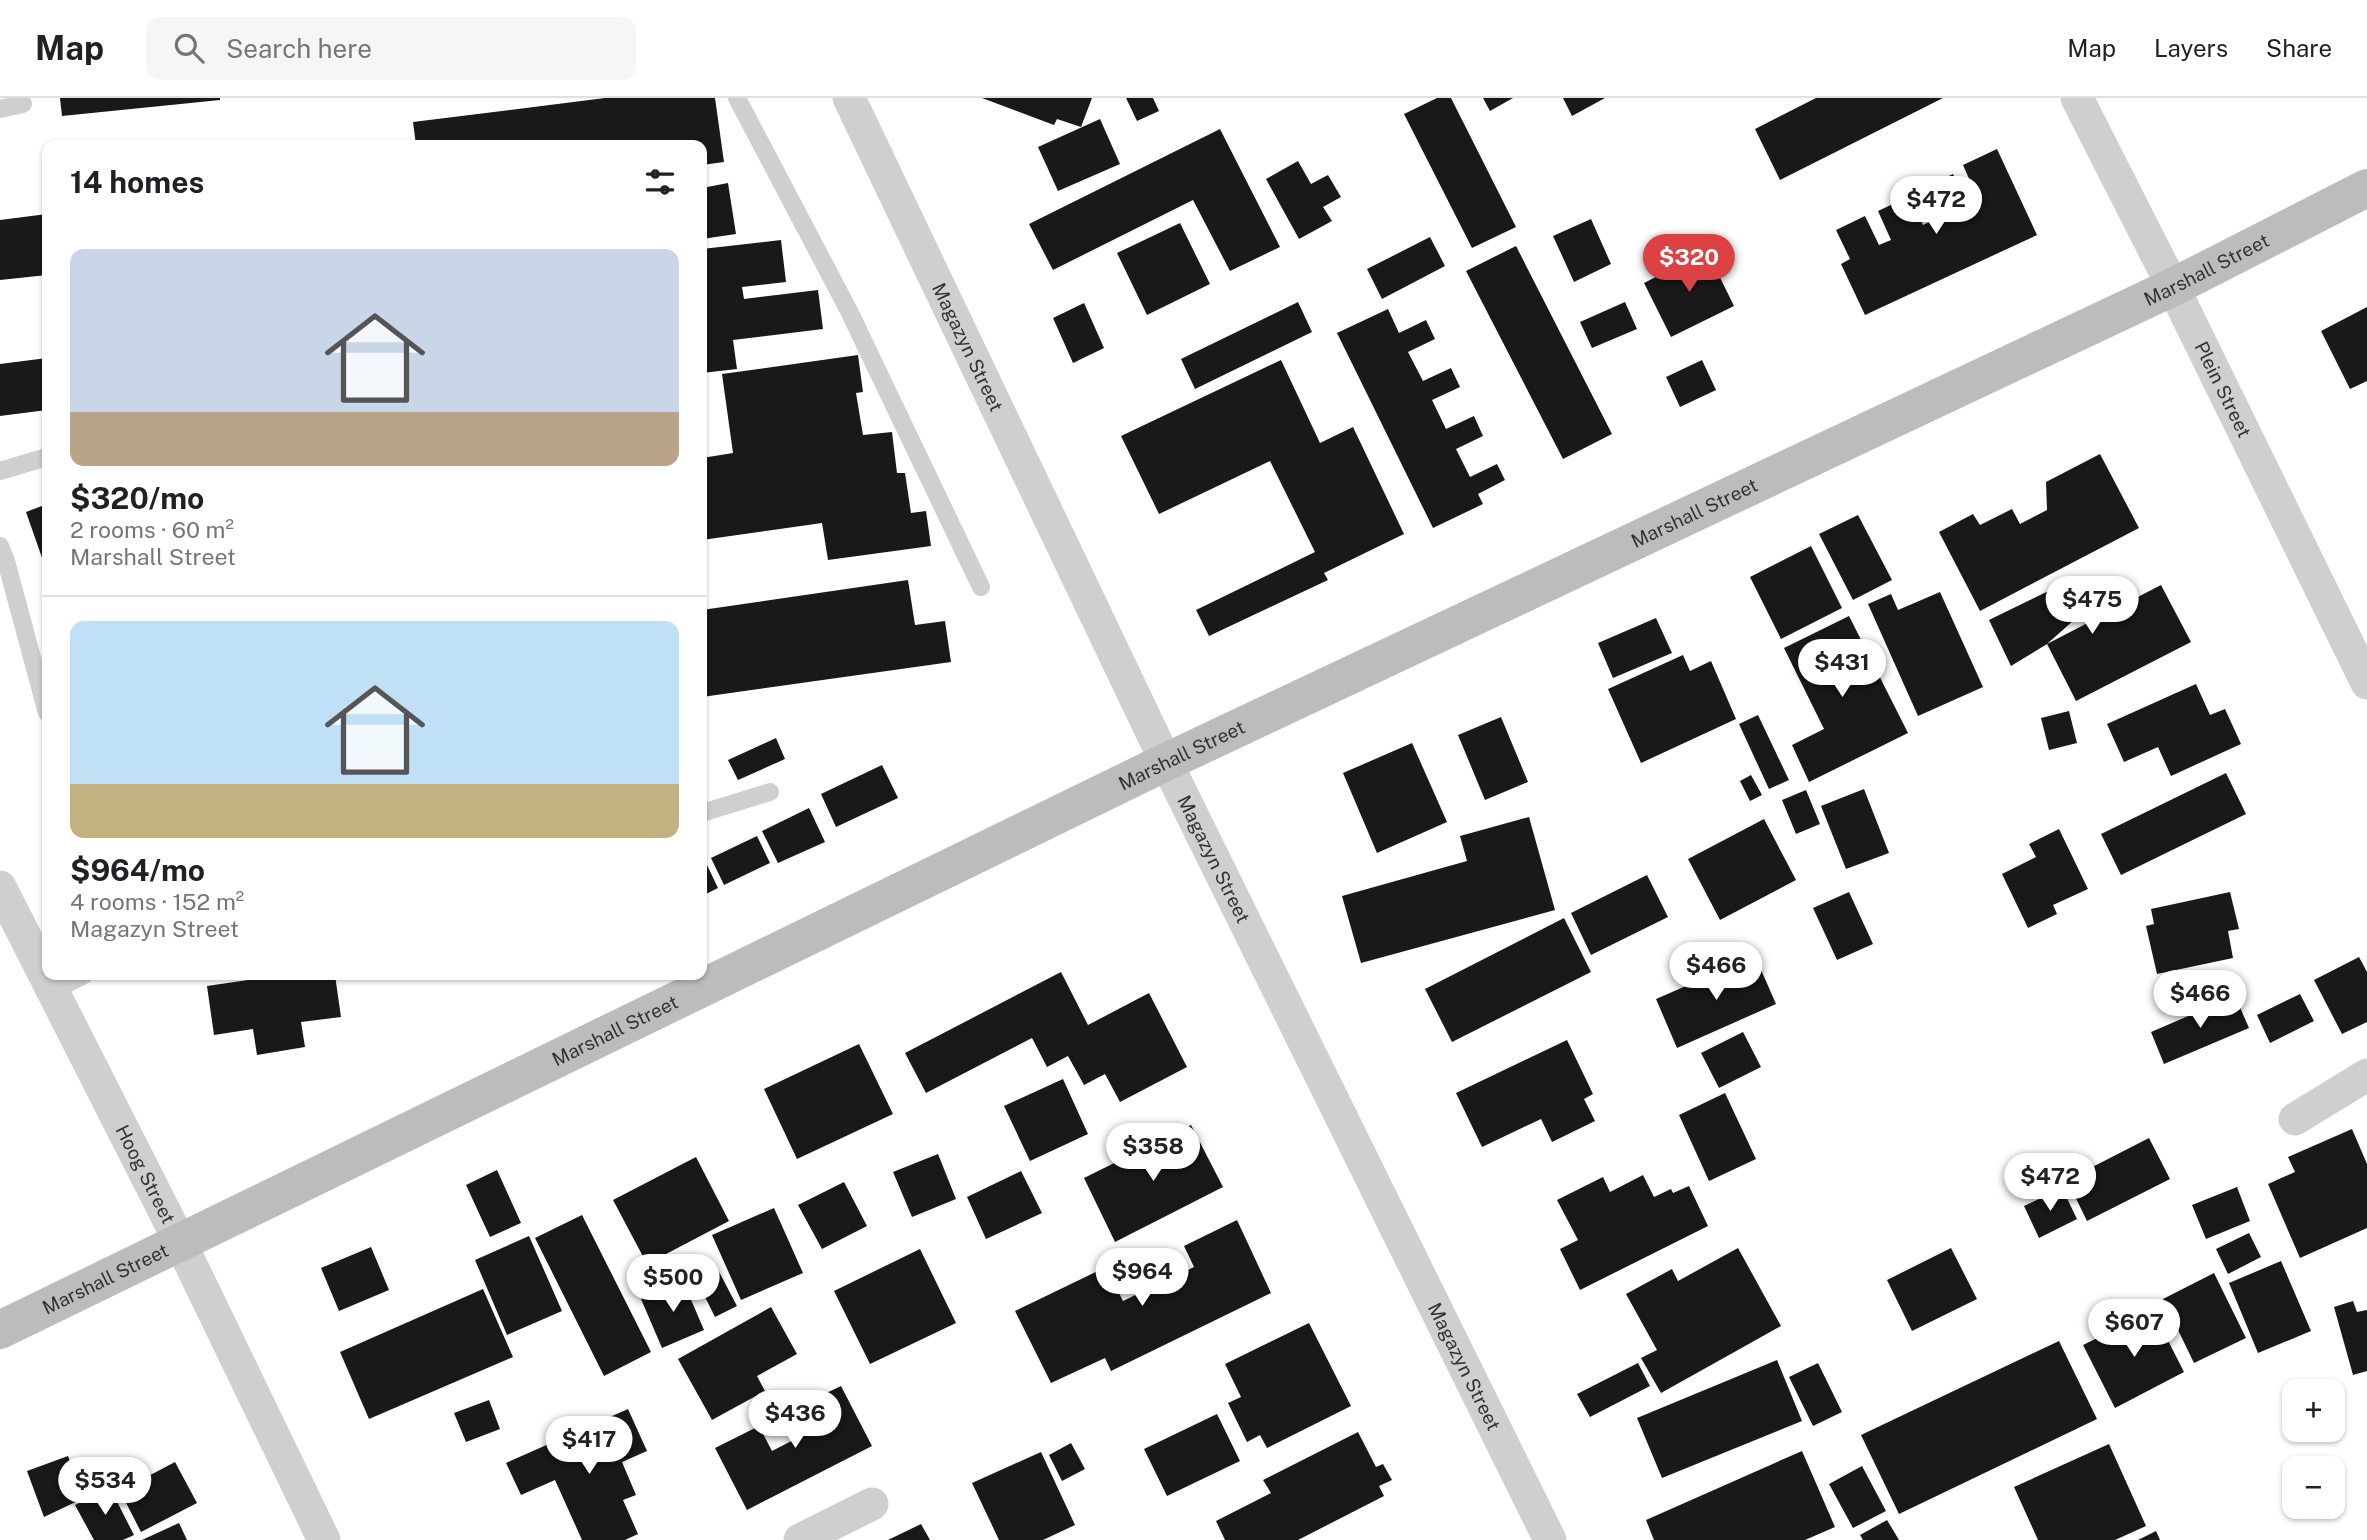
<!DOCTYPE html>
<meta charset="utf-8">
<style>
:root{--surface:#fff;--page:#f6f6f6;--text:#202124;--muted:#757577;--line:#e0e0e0;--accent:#dc4144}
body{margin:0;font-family:"Public Sans",sans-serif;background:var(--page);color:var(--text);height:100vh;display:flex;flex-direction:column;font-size:26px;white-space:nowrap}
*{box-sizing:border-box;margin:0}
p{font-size:23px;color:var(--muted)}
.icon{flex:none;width:38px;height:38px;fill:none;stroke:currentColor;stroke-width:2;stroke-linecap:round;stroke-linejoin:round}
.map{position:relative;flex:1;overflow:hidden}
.drawer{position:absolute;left:42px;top:42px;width:665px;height:840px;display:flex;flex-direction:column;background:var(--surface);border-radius:14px;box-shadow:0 2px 5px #0004}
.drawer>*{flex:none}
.buttons{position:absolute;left:2282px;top:1281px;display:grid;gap:14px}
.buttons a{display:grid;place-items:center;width:63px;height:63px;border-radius:14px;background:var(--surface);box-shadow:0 2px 5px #0004;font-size:35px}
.price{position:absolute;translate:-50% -60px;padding:0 16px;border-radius:24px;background:#fff;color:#222;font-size:23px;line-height:46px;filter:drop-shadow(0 2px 4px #0008)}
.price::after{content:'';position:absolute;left:50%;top:42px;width:21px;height:16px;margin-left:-10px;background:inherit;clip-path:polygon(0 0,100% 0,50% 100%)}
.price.active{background:var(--accent);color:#fff}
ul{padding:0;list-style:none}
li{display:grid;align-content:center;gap:14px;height:371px;padding:0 28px}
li+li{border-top:2px solid var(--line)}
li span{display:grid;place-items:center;height:217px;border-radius:14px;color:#555}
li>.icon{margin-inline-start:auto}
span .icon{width:126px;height:126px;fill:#fffc;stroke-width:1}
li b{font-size:30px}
h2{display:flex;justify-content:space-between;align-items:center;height:84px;padding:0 28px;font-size:30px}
header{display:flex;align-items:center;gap:42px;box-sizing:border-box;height:98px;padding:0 35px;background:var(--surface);border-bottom:2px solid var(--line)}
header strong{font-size:33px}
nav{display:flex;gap:38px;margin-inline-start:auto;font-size:24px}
.search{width:490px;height:63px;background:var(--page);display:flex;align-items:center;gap:18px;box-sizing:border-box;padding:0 24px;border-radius:14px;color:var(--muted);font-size:26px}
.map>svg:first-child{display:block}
.building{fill:#191919}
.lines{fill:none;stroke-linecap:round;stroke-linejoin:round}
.lane{stroke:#cfcfcf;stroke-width:18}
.street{stroke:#cfcfcf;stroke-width:33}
.secondary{stroke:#bcbcbc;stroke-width:38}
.labels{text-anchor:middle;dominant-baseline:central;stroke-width:7;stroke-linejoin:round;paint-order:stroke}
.street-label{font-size:19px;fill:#323232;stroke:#fff}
</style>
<header>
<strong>Map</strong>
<div class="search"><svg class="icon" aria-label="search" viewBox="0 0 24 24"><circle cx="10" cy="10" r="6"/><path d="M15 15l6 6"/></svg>Search here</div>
<nav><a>Map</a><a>Layers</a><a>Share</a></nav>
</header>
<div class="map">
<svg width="2367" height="1442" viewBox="0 0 2367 1442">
<rect width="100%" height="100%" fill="#fff"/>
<path class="building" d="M60,0h160v2l-158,16z
M605,0h110l9,64 -22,3v-20h-286l-3,-23z
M982,0h110l-11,29 -24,-8 -3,6z
M1126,0h27l6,13 -22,10z
M1437,0h14l65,129 -44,21 -68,-134z
M1483,0h30l-23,13z
M1563,0h42l-33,18z
M1816,0h127l-163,82 -25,-51z
M1100,21l20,45 -62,27 -20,-44z
M1220,31l60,118 -50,24 -37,-71 -140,70 -24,-46z
M1997,51l40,86 -172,80 -24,-51 9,-5 -14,-29 29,-14 14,29 12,-5 -13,-29 32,-15 13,29 17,-8 -15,-30 28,-13 14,31 11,-6 -15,-34z
M1298,63l13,23 17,-9 13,22 -18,10 9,14 -33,18 -33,-60z
M728,85l8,51 -34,5v-51z
M47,116v61l-47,5v-60z
M1591,121l20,45 -37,18 -21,-46z
M1180,125l30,61 -63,31 -30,-62z
M1430,139l15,29 -63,33 -15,-30z
M781,142l5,42 -44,5 2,12 74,-9 5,39 -90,11 4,29 -35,4v-124z
M1516,148l96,188 -49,25 -97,-188z
M1707,153l27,55 -63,31 -27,-54z
M1298,204l14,30 -117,57 -14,-30z
M1625,204l12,27 -45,19 -12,-26z
M1084,205l20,45 -31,15 -20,-45z
M2367,209v74l-17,8 -29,-58z
M1388,211l11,24 27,-13 9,19 -27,13 15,29 28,-13 9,19 -28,13 14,29 28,-13 9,20 -27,13 14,28 27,-13 8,16 -27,14 5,10 -50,24 -96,-195z
M858,257l5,37 -7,1 7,42 29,-3 5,41h8l6,40 15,-2 5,35 -103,14 -6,-37 -120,17v-82l31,-5 -11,-79z
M47,260v52l-47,6v-52z
M1281,262l39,83 33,-16 51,107 -80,39 4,7 -119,56 -13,-26 119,-58 -45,-91 -111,53 -38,-78z
M1702,262l14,30 -36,17 -14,-30z
M2100,356l39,74 -159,83 -41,-79 34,-18 7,11 32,-16 8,15 27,-14 -1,-28z
M47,406v68l-21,-60z
M1858,417l34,65 -39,20 -34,-66z
M1811,448l31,62 -61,31 -31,-62z
M908,482l7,45 30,-4 6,41 -249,35v-87z
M2069,483l14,31 -36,32 114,-59 30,57 -115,59 -29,-57 -36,22 -22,-46z
M1940,494l43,95 -65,29 -50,-112 23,-10 7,16z
M1849,518l59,117 -99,49 -17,-37 32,-16 -40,-81z
M1656,520l16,35 -59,25 -15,-35z
M1683,557l7,16 21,-10 25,58 -95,44 -33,-74z
M2196,586l14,31 15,-6 16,35 -70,32 -13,-29 -34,15 -17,-38z
M2069,613l8,32 -28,7 -8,-32z
M1758,617l31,65 -20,9 -30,-65z
M1501,619l27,65 -43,18 -27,-65z
M776,640l9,21 -47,21 -10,-20z
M1412,645l35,79 -70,31 -34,-80z
M882,667l16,33 -62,29 -15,-33z
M2226,675l20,41 -125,61 -20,-41z
M1751,677l11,20 -12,6 -10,-20z
M1864,691l25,64 -43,16 -25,-63z
M1806,692l14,34 -24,10 -14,-34z
M809,710l16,34 -47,21 -16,-32z
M1529,719l26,93 -194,53 -19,-67 125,-35 -7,-25z
M1764,721l32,61 -76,40 -32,-61z
M2059,731l29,60 -35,16 4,9 -29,14 -26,-54 34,-17 -7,-13z
M757,738l13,27 -46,22 -13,-27z
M706,765l12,25 -16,8v-31z
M1647,777l21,42 -77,38 -20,-42z
M1849,794l24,52 -36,16 -24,-52z
M2230,794l9,37 -11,2 5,27 -76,16 -11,-48 8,-2 -3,-15z
M1564,820l27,54 -139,70 -27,-53z
M1755,858l21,48 -99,44 -21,-49z
M2359,859l8,15v50l-25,12 -28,-54z
M1061,874l27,53 61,-32 38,74 -67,35 -15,-28 -21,11 -16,-29 -21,11 -15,-29 -106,55 -21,-40z
M254,877h81l6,42 -40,5 4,25 -48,8 -4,-26 -39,6 -7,-49 48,-7z
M2300,896l14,27 -44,22 -13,-28z
M2235,898l14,32 -85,36 -13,-32z
M1743,934l18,35 -42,21 -18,-35z
M1567,942l26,54 -9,5 11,22 -43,21 -11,-23 -59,28 -26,-54z
M859,946l34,70 -96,45 -33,-70z
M1063,981l25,55 -58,27 -26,-55z
M1725,995l31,66 -47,22 -30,-66z
M1191,1027l32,62 -108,55 -31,-64z
M2352,1031l15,35v64l-67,30 -32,-74 27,-12 -7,-15z
M2149,1040l21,41 -83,42 -20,-41z
M938,1056l18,45 -44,18 -19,-45z
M696,1059l33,64 -82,43 -34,-64z
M497,1072l24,53 -31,14 -24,-52z
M1021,1073l21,42 -56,26 -19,-42z
M1643,1077l11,22 17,-8 2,4 16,-7 19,40 -128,64 -20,-41 18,-9 -21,-40 46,-23 7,15z
M844,1084l23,44 -45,23 -24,-44z
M2237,1089l13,34 -44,18 -14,-34z
M2062,1090l15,31 -38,19 -15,-32z
M774,1110l29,65 -62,27 -29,-65z
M582,1117l69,137 -47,24 -69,-138z
M1237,1122l34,73 -160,78 -6,-13 -54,25 -36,-72 91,-44 17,34 71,-34 -10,-21z
M2249,1135l12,24 -33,17 -12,-25z
M529,1138l33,75 -55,24 -32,-75z
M371,1149l18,43 -50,21 -18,-43z
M1738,1150l43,78 -120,67 -20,-35 16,-8 -31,-56 46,-25 6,12z
M1951,1150l26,51 -65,32 -25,-51z
M920,1151l36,74 -86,41 -36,-73z
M2281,1163l30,70 -53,22 -29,-70z
M716,1168l21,40 -22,11 -20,-40z
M2214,1175l32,65 -52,25 -31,-64z
M683,1183l21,49 -42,18 -21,-49z
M483,1191l30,68 -144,62 -29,-67z
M2353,1203l4,11 10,-2v61l-14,4 -19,-68z
M771,1209l26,47 -40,22 8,15 -53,29 -34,-61z
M2153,1213l31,61 -69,36 -32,-63z
M1309,1225l42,83 -84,42 -7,-13 -13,7 -19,-39 13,-6 -16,-33z
M2059,1243l38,78 -198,95 -38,-79z
M1777,1262l25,61 -140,57 -25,-60z
M1638,1265l12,23 -60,31 -13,-23z
M1818,1265l24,49 -29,14 -24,-49z
M841,1288l31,60 -125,64 -32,-62 44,-22 13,25 35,-18 -12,-25z
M489,1302l11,29 -34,13 -12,-29z
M628,1311l19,42 -25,11 14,33 -13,5 15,34 -13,6h-43l-27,-60 -34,15 -15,-32z
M1217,1316l23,47 -73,35 -23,-47z
M1358,1334l18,35 7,-3 9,16 -13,6 5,10 -86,44h-73l-9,-19 55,-28 -8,-13z
M1071,1345l14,26 -23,12 -13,-26z
M2109,1346l37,82 -31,14h-77l-24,-53z
M1802,1353l33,76 -30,13h-151l-8,-20z
M1041,1354l34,73 -32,15h-44l-27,-57z
M68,1358l16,42 -40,19 -17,-46z
M175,1364l22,41 -56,29 -21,-41z
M1862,1368l24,45 -33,17 -24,-44z
M110,1390l24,47 -11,5h-29l-19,-35z
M1887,1422l12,20h-36l-3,-5z
M179,1425l8,17h-45z
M921,1426l9,16h-42z
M2156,1433l4,9h-22z"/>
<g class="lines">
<path class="lane" d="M737,0l112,213 132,276
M0,11l23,-5
M0,373l47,-14
M0,448l6,15 41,152
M702,715l68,-21
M53,893l31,-16"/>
<g class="street">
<path id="s1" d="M849,0l317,664 384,778"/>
<path id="s2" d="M2077,0l96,189 194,396"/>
<path id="s3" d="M0,789l180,355 144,298"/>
<path d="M2295,1021l72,-44"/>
<path d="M800,1442l72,-36"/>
</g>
<path class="secondary" id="s4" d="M0,1232l1166,-568 1007,-475 194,-99"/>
</g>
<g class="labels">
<g class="street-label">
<text stroke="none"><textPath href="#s4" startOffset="2448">Marshall Street</textPath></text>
<text stroke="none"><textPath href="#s1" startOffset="276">Magazyn Street</textPath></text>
<text stroke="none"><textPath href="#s2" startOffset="326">Plein Street</textPath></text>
<text stroke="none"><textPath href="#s4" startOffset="1881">Marshall Street</textPath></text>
<text stroke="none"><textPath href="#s4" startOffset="1314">Marshall Street</textPath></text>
<text stroke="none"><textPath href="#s1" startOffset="844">Magazyn Street</textPath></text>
<text stroke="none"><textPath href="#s4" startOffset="684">Marshall Street</textPath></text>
<text stroke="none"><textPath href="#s3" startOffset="322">Hoog Street</textPath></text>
<text stroke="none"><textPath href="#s4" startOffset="117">Marshall Street</textPath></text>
<text stroke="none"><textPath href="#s1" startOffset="1410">Magazyn Street</textPath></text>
</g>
</g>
</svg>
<div class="buttons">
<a>+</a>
<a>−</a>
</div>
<b class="price" style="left:1936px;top:138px">$472</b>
<b class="price active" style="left:1689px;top:196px">$320</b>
<b class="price" style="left:2092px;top:538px">$475</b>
<b class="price" style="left:1842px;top:601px">$431</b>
<b class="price" style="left:1716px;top:904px">$466</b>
<b class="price" style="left:2200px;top:932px">$466</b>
<b class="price" style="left:1153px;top:1085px">$358</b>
<b class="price" style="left:2050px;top:1115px">$472</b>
<b class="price" style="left:1142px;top:1210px">$964</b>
<b class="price" style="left:673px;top:1216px">$500</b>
<b class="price" style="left:2134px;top:1261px">$607</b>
<b class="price" style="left:795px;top:1352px">$436</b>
<b class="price" style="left:589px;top:1378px">$417</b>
<b class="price" style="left:105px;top:1419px">$534</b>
<section class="drawer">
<h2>14 homes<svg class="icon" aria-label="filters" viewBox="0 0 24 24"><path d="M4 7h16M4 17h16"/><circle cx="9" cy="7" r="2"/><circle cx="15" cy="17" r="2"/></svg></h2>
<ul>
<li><span style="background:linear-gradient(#c9d6e8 75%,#b9a48a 0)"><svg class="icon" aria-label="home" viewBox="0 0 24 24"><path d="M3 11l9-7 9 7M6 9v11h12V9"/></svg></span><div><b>$320/mo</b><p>2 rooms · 60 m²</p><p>Marshall Street</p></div></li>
<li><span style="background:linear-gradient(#bfe0f5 75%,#c2b280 0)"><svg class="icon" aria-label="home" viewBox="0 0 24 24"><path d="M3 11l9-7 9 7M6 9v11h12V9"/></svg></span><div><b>$964/mo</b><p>4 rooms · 152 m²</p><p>Magazyn Street</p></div></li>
</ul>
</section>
</div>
